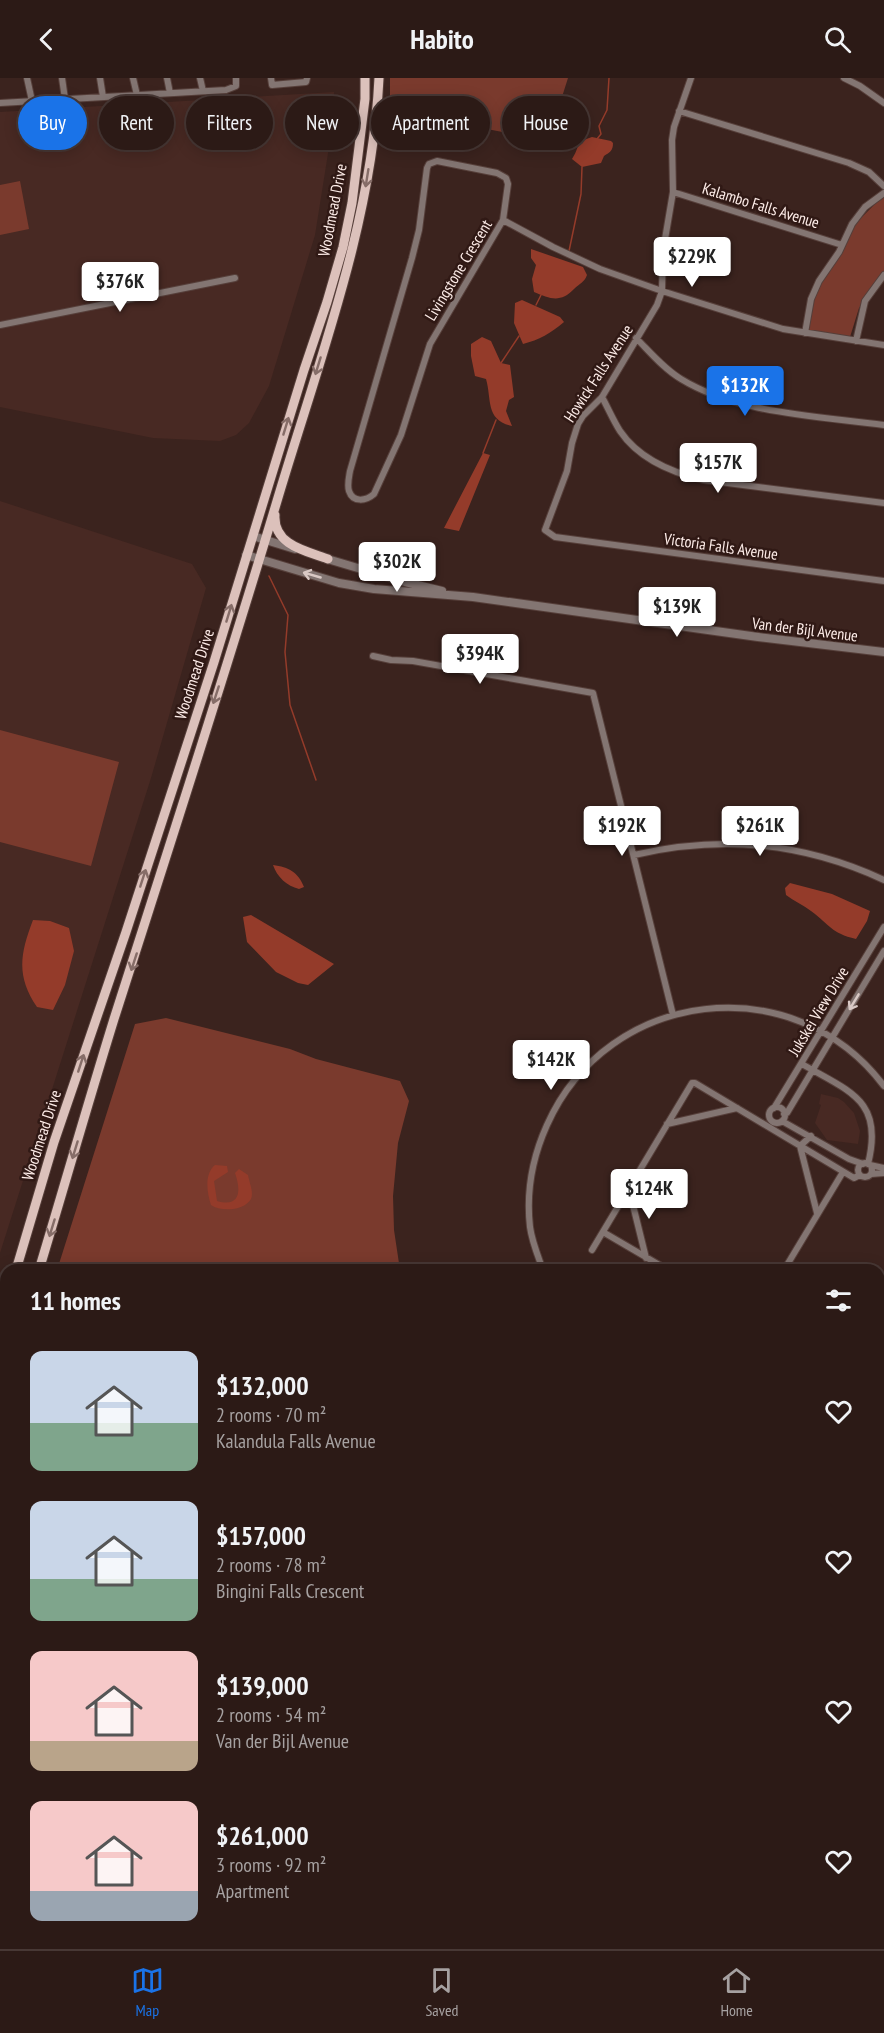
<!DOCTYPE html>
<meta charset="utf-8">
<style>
:root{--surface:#2c1a16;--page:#382723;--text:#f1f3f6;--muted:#a6a1a1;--line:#483835;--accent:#1a73e8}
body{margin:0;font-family:"PT Sans Narrow",sans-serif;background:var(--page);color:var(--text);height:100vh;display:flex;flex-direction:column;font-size:22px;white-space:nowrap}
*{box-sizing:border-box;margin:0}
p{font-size:20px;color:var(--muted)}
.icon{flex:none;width:33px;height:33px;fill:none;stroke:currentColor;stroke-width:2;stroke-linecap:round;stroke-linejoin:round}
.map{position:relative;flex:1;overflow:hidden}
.details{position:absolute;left:0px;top:1186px;width:885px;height:686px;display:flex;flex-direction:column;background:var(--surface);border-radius:18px 18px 0 0;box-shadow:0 3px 15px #0003,0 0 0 2px var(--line)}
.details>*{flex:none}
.guide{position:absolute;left:18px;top:18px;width:849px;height:54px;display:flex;gap:12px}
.price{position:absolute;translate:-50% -51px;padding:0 14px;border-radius:6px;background:#fff;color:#222;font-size:20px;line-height:39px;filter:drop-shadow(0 2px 3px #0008)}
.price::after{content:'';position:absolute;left:50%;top:36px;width:18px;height:14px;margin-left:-9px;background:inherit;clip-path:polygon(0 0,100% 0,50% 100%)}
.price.selected{background:var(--accent);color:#fff}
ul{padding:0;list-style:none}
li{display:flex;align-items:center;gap:18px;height:150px;padding:0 30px}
li span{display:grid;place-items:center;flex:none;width:168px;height:120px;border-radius:12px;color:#555}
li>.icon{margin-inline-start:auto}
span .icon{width:72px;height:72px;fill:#fffc;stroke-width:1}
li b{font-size:26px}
h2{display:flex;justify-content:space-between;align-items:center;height:72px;padding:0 30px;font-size:26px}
.chip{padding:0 21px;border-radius:27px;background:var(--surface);box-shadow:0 3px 15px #0003,0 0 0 2px var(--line);font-size:21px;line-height:54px}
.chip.selected{background:var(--accent);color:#fff}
header{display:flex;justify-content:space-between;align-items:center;height:78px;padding:0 30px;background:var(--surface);font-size:27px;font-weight:700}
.dock{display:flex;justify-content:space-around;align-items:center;height:84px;border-top:2px solid var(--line);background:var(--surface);font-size:16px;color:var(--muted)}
.dock a{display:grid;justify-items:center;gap:3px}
.dock .selected{color:var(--accent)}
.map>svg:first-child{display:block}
.built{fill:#482923}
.green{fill:#7a3a2d}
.water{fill:#943b2a}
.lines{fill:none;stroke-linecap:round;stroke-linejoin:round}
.stream{stroke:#943b2a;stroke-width:1.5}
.minor-casing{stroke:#563f3a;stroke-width:8}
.tertiary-casing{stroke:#563f3a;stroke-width:10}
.secondary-casing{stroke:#563f3a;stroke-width:10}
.primary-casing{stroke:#563f3a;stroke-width:11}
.motorway-casing{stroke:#563f3a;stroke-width:13}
.minor{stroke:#837572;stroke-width:6}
.tertiary{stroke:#837572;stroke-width:8}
.secondary{stroke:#b5a09b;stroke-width:8}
.primary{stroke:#dcc1bb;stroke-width:9}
.motorway{stroke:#fbe1db;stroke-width:10}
.oneway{stroke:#866d68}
.oneway2{stroke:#d9c9c5}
.labels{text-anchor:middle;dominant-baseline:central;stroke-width:5;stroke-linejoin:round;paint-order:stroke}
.street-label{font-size:16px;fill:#feede9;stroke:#301915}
</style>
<header><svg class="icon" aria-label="back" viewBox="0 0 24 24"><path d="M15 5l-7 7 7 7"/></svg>Habito<svg class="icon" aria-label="search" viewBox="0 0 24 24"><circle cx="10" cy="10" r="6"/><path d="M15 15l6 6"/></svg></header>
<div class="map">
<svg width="884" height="1871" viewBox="0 0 884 1871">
<rect width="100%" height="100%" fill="#3b231e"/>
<path class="built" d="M334,14l-1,30 -18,113 -46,151 -20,37 -13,12 -16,6 -67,-3 -153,-31v-295z
M0,423l192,63 14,24 -55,190 -151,475z
M821,1016l17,4 6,4 10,11 6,18 -2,13 -31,-4 -12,-17 6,-18 -2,-1z
M879,1375h5v84l-5,2z
M884,1554v206l-5,4v-207z
M0,1607l6,2v257h50v5h-56z
M617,1866h163l-5,5h-158z"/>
<path class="green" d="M390,0h178l-20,63 -158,-31z
M20,103l9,48 -29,6v-50z
M884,117v77l-25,36 -9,29 -42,-5 5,-37 41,-70z
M0,652l119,32 -28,104 -91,-24z
M166,940l124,31 26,10 84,22 9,20 -11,42 -5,53 1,34 6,40h-342v-3l77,-243z"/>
<path class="water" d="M592,59l19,4 2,2c0,8 -3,9 -9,13l-3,7 -19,4 -10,-8c8,-12 3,-17 20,-22z
M531,171l52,18 4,8c-3,8 -7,8 -13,14 -13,14 -24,10 -40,3l-2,-13 4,-14 -5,-7z
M522,222l38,17 4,5c-13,11 -25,18 -41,22l-9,-21 1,-20z
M482,259l9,4 10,22 9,2 4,32 -5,3 -3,11 6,15c-27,-6 -20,-26 -26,-47l-11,-3 -4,-20v-12z
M483,375l7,2 -31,76 -15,-3z
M273,787c16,2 25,7 31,22l-5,2c-12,-3 -22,-12 -26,-24z
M790,805l42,11 38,17 -3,10 -11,18c-25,-6 -26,-14 -45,-28 -8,-6 -17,-10 -25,-16l-1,-7z
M251,837l83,49 -26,21 -10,-2 -22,-11 -29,-30 -4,-25z
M33,842l17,1 19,7 5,23 -9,34 -12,25 -16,-3c-21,-31 -17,-53 -4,-87z
M215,1087l12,1 1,6 -14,9 3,20c24,7 24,-11 18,-28l4,-4 9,6c1,7 6,17 3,24 -7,12 -30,13 -40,6 -4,-12 -7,-31 4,-40z"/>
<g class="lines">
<path class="stream" d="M597,61l4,-5 -2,-8 8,-16 2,-32
M569,173l12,-57 1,-27
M536,227l5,-10
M501,285l18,-27
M483,375l13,-33
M269,498l19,39 -3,37 5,53 26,75"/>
<g class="minor-casing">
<path id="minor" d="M27,0l5,23
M62,0l3,21
M100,0l3,19
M133,0l4,17
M167,0l3,15
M200,0l3,13
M271,0l1,7 34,-3 1,-4
M691,0l-17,49 -2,13 1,52 -10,59 -1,40 -5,14 -55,92 -19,19 -5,8 -6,19 -5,28 -22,59 10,7 329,44
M844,0l16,8 24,17
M0,25l226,-13 10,-4v-8
M679,33l170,52 20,9 15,14
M437,83l60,12 9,5 2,6 -5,36 -73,124 -29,91 -27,59c-8,7 -21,9 -25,-3 -2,-6 0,-14 1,-20l62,-213 7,-28 8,-62 2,-4z
M673,114l169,53
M503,142l50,27 47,22 62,22 121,38 101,16
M0,247l235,-47
M805,255l6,-34 8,-18 20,-29 13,-28 13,-17 19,-14
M636,260c14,14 28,31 45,41 57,35 138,37 203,46
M856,263l9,-40 19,-26
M602,319c6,11 11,23 18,34 19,28 53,42 84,49l180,23
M373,578l18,4 22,1 180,32 80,322
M634,777c88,-20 168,-13 250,25
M802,986c48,28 82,36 66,100
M769 1037a8 8 0 1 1 16 0a8 8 0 1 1-16 0Z
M774,1030l110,-181
M784,1036l3,-1 97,-162
M782,1043l67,38 14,5
M667,1046l70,-16
M811,1058l-11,10 17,67
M858 1092a7 7 0 1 1 14 0a7 7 0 1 1-14 0Z
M870,1087l14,3
M871,1096l13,-1
M629,1111l17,69
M603,1154l65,38
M592,1172l100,-167h3l159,95 6,-3
M543,1192c-5,-14 -11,-28 -13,-43 -4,-35 3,-71 17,-102 61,-137 247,-159 337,-39
M784,1192l59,-98
M879,1250l5,-6
M0,1604l6,1
M0,1620l6,1"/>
</g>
<g class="tertiary-casing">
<path id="tertiary" d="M253,458l42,13
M246,477l93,28 35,6 99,8 285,40 126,15
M324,480l81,24 37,9"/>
</g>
<g class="secondary-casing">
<path id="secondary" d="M0,1251l6,2
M879,1365h5
M879,1804l5,-5
M879,1824l5,-5
M814,1871l4,-5
M830,1871l5,-5"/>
</g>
<g class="primary-casing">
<path id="primary" d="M275,437c-2,30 31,36 53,44
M16,1192l38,-128 72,-210 88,-270 90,-292 23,-68 16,-55 9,-44 13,-104v-21
M39,1192c25,-83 49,-167 75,-251 55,-172 111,-344 163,-518 41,-138 95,-277 102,-423
M0,1246l6,-20
M0,1320l6,-19"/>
</g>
<g class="motorway-casing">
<path id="motorway" d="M0,1364l6,6
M0,1375l6,6
M0,1396l6,5
M0,1408l6,6
M879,1493l5,-2
M879,1510l5,-1
M879,1519l5,-2
M220,1866l4,5
M508,1866l5,5
M529,1866l5,5
M575,1866l1,5
M96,1871v-5
M161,1871l3,-5
M179,1871l3,-5"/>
</g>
<use href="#minor" class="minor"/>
<use href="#tertiary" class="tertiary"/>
<use href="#secondary" class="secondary"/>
<use href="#primary" class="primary"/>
<use href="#motorway" class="motorway"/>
</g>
<defs><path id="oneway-shaft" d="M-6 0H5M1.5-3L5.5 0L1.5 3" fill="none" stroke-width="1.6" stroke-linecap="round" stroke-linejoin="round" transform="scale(1.5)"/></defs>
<g class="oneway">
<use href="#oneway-shaft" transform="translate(367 100) rotate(99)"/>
<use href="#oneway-shaft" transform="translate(318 288) rotate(107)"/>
<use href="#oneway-shaft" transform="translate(286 348) rotate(-73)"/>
<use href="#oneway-shaft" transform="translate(229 535) rotate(-73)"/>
<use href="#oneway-shaft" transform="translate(216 617) rotate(108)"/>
<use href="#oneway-shaft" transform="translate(143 800) rotate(-72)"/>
<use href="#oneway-shaft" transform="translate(134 884) rotate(108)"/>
<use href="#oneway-shaft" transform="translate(81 985) rotate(-72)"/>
<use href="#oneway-shaft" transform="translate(75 1072) rotate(107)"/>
<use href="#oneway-shaft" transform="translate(52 1150) rotate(107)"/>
</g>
<g class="oneway2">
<use href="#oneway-shaft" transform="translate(312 497) rotate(-164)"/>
<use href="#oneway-shaft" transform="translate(854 924) rotate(121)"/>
</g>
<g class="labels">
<g class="street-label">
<text transform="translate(761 127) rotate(17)">Kalambo Falls Avenue</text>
<text transform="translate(332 132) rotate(-79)">Woodmead Drive</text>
<text transform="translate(458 192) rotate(-59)">Livingstone Crescent</text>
<text transform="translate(598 295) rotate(-57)">Howick Falls Avenue</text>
<text transform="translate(721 468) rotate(8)">Victoria Falls Avenue</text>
<text transform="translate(805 551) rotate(7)">Van der Bijl Avenue</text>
<text transform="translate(194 596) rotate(-72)">Woodmead Drive</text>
<text transform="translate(818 933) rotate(-59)">Jukskei View Drive</text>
<text transform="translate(41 1057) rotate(-72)">Woodmead Drive</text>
</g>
</g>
</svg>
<b class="price" style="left:692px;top:210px">$229K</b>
<b class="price" style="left:120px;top:235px">$376K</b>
<b class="price selected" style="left:745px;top:339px">$132K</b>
<b class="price" style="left:718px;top:416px">$157K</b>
<b class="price" style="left:397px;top:515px">$302K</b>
<b class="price" style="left:677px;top:560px">$139K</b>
<b class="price" style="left:480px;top:607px">$394K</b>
<b class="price" style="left:622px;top:779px">$192K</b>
<b class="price" style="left:760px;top:779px">$261K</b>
<b class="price" style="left:551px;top:1013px">$142K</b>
<b class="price" style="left:649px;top:1142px">$124K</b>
<div class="guide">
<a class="chip selected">Buy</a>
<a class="chip">Rent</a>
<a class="chip">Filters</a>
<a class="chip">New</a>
<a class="chip">Apartment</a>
<a class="chip">House</a>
</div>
<section class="details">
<h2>11 homes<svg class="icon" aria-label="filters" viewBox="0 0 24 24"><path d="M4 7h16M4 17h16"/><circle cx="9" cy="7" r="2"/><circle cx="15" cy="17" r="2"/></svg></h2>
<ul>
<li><span style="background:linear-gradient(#c9d6e8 60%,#7fa58c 0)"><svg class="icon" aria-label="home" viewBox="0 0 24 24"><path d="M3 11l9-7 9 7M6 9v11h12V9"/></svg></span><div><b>$132,000</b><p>2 rooms · 70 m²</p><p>Kalandula Falls Avenue</p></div><svg class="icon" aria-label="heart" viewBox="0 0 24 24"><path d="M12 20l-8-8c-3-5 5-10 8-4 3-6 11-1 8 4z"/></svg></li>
<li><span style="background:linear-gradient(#c9d6e8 65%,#7fa58c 0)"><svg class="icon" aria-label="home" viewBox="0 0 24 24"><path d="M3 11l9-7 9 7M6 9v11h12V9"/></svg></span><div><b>$157,000</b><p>2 rooms · 78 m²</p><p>Bingini Falls Crescent</p></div><svg class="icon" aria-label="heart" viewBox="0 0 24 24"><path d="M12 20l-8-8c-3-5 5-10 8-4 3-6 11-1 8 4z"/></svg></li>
<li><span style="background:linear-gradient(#f6c9c9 75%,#b9a48a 0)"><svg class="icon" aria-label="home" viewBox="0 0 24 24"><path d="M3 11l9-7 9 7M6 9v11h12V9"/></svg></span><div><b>$139,000</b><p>2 rooms · 54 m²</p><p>Van der Bijl Avenue</p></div><svg class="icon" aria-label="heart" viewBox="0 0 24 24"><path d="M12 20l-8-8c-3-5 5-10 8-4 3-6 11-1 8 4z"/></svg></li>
<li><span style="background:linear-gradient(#f6c9c9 75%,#9aa5b1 0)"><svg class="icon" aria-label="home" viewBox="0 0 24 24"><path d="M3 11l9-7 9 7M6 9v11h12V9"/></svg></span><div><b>$261,000</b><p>3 rooms · 92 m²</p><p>Apartment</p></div><svg class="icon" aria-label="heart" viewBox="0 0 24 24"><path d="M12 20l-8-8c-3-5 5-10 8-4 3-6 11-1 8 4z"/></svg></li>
</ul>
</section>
</div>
<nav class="dock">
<a class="selected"><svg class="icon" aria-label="map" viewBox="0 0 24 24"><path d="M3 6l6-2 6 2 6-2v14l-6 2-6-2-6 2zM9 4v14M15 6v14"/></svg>Map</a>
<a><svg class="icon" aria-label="saved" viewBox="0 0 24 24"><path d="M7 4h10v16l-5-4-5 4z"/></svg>Saved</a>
<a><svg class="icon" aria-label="home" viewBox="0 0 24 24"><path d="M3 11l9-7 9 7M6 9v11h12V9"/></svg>Home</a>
</nav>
